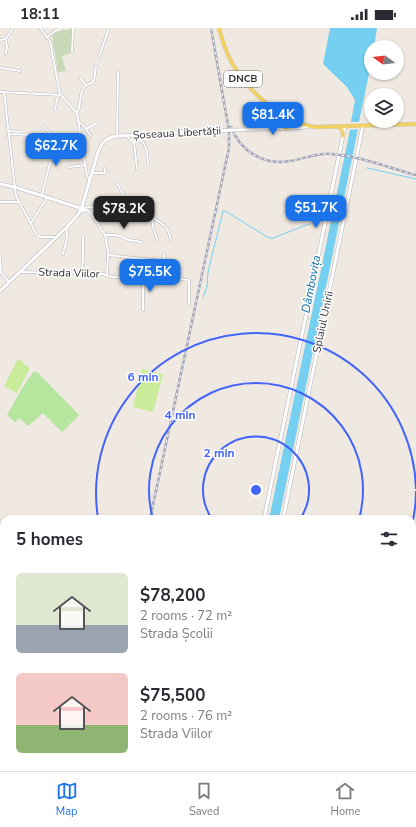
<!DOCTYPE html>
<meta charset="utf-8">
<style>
:root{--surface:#fff;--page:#f2f2f3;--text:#2b2b33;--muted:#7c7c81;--line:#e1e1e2;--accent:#1a73e8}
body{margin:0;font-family:"Nunito Sans",sans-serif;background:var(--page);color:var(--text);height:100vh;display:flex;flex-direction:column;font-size:15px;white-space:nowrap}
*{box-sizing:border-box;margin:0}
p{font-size:13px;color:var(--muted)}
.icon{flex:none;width:22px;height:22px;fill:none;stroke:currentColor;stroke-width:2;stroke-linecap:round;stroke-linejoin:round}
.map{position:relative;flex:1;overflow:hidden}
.side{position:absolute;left:0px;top:487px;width:416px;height:256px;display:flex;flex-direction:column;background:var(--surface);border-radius:12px 12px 0 0;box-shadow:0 1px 3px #0004}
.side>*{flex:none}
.needle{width:26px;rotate:285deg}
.tools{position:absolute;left:364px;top:12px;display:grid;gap:8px}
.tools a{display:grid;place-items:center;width:40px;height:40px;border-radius:50%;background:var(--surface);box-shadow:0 1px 3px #0004;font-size:20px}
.price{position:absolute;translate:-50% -34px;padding:0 9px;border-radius:8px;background:var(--accent);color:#fff;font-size:13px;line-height:26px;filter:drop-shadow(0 1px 2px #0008)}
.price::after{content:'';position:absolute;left:50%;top:24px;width:12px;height:9px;margin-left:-6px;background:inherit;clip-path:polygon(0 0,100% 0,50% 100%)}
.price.on{background:#222;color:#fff}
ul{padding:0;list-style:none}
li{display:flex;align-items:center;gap:12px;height:100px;padding:0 16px}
li span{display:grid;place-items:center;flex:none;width:112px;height:80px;border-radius:6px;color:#555}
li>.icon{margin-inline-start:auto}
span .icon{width:48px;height:48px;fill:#fffc;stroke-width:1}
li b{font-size:17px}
h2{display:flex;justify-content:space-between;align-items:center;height:48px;padding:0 16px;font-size:17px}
.status{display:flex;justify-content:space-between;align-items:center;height:28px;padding:0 20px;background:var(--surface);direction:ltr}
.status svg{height:11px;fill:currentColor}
.menu{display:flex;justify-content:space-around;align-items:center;height:56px;border-top:1px solid var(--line);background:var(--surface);font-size:11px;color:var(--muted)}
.menu a{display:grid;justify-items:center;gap:2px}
.menu .on{color:var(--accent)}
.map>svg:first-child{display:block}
.green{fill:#b6e59e}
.cemetery{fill:#c8d9b8}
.pitch{fill:#c9ec9a}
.water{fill:#75cff0}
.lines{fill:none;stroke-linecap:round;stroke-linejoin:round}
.stream{stroke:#75cff0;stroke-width:1}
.street-casing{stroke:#b4b7c1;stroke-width:3}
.secondary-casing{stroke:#b4b7c1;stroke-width:4}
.primary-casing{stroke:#c9c9c9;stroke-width:4.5}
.street{stroke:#fff;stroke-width:2}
.secondary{stroke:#fff;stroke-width:3}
.primary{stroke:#f2d163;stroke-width:3.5}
.rail-casing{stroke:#a3a6b8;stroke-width:2.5}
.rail{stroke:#fff;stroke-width:1;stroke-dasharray:3;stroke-linecap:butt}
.secondary-bridge-casing{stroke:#b4b7c1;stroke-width:4;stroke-linecap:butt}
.secondary-bridge{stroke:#fff;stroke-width:3}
.ring{fill:none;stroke:#4264fb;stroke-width:2}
.labels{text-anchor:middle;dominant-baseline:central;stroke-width:3;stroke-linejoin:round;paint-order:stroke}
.shield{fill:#fff;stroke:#6d6d6d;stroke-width:1}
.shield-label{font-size:10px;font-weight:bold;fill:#2e2e2e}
.street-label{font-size:11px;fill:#2e2e2e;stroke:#fff}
.water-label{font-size:12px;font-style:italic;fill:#0d6fa3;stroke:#fff}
.centre{fill:#4264fb;stroke:#fff;stroke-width:2}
.ring-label{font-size:12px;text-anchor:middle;font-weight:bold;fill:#4264fb;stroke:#fff;stroke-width:3;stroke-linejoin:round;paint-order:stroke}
</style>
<div class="status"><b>18:11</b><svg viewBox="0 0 49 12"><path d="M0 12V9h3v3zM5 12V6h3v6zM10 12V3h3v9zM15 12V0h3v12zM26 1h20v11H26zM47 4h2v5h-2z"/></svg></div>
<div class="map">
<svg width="416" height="743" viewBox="0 0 416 743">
<rect width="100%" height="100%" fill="#efe9e1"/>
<path class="green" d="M34,343l4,2 41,42 -17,17 -19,-19 -15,13 -9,-8 -4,4 -8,-7 14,-25z
M59,739h23l12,3v1h-36z"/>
<path class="cemetery" d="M73,1l-2,24 -9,3 4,15 -8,1 -6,-36c6,-6 12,-6 21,-7z"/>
<path class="pitch" d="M18,331l6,3 -1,2 7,4 -13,25 -13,-7z
M142,341l21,5 -10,38 -20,-5z"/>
<path class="water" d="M330,0h47l-3,19h-3v17l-12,58h-8l4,-22 -8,-13 -24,-23z
M358,101l-79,390h-10l81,-389z"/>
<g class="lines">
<path class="stream" d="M367,140l49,11
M203,269l4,-10 1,-15 15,-61h2l44,27h4l36,-14"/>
<g class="street-casing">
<path id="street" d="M40,0l10,13 10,53 17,19 10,63 3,4
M47,9l8,-6 6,-3
M0,12c7,1 9,-7 13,-12
M6,12l1,7 -1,7
M72,24l1,-24
M99,29l10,-29
M0,40l9,1 11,2
M80,50l6,7
M0,64l61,3
M4,64l12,104 21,39 4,2h15
M55,81l3,-14
M77,85c5,-8 1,-20 8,-27 3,-3 5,-1 9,-5l2,-15
M79,94l4,3 8,11
M44,98c11,17 20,13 37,12
M86,101l11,-6
M8,103l13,1
M9,106l43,2
M126,107l4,5 4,2 8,-1c6,8 5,14 6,23
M117,108l1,-63
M134,114l3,27
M28,115l19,1 13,3
M69,139l17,-2
M92,145h12l1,-1v-3
M116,154l9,15 2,8
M42,167l9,-36 8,-7 1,-13
M0,174h19
M84,180l20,-3 11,-1 12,1 15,2 4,3 6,7 13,9 3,4 3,10
M84,181l4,2 4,4 13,20 3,17 -1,23
M152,189l1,10 4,12
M31,195l16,-25
M105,207h10l5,1 9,4 13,2
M63,226c2,-9 6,-18 3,-26
M0,227l1,18 8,9
M108,227l54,6 2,-1v-6
M20,244l83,2 9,3 22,-1 55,4v24
M81,246l2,-14v-24
M143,249v33
M412,623l4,-1
M290,739l18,4"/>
</g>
<g class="secondary-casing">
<path id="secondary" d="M261,101l40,-1 9,-2
M0,156l15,3 65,21
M80 181a2 2 0 1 1 4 0a2 2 0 1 1-4 0Z
M82,179l16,-55c4,-10 9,-15 19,-16l92,-5
M0,263l66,-63 10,-11 5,-7
M264,491l81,-393
M283,491l80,-394
M0,579l4,2
M412,687h4
M412,724l4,-16
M104,743l1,-4
M212,743l1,-4
M231,743l1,-4
M406,743l1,-4"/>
</g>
<g class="primary-casing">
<path id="primary" d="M219,0c3,12 7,24 13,35 16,28 50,60 84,64l100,-3
M337,98c5,2 6,5 6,10
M289,99l13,-3
M285,100c5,-1 8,-3 5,-8"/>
</g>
<use href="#street" class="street"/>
<use href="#secondary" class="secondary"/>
<use href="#primary" class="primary"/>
<g class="rail-casing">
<path id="rail" d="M231,99c9,24 33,39 59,34 14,-2 27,-9 42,-7 28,2 57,14 84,21
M150,491l79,-371v-17l-18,-103
M97,743v-4"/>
</g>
<use href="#rail" class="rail"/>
<g class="secondary-bridge-casing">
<path id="secondary-bridge" d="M209,103l52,-2"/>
</g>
<use href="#secondary-bridge" class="secondary-bridge"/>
</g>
<g class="ring">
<path d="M212 491A53 53 0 1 1 300 491"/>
<path d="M153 491A107 107 0 1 1 359 491"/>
<path d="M416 463A160 160 0 0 1 412 497M98 490A160 160 0 1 1 416 461"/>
</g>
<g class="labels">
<rect class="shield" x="224" y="43" width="38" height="16" rx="3"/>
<g class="shield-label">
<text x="243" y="51">DNCB</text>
</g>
<g class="street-label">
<text transform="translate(177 105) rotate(-3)">Șoseaua Libertății</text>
<text transform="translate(69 245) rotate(2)">Strada Viilor</text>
<text transform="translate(323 294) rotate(-78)">Splaiul Unirii</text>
</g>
<g class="water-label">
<text transform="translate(311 256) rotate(-79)">Dâmbovița</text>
</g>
</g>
<circle cx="256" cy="462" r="6" class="centre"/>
<g class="ring-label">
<text x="143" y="353">6 min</text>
<text x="180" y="391">4 min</text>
<text x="219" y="429">2 min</text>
</g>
</svg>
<div class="tools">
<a><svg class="needle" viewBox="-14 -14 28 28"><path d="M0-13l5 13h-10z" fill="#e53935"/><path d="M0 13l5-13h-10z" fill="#7c7c81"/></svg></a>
<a><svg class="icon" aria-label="layers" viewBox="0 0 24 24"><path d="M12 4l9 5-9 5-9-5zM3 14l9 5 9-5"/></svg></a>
</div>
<b class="price" style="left:273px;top:108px">$81.4K</b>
<b class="price" style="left:56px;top:139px">$62.7K</b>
<b class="price" style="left:316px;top:201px">$51.7K</b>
<b class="price on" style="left:124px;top:202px">$78.2K</b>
<b class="price" style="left:150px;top:265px">$75.5K</b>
<section class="side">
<h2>5 homes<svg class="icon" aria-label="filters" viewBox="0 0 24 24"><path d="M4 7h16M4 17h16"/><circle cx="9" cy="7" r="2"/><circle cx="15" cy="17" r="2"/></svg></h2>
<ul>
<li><span style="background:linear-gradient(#dfe7d0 65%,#9aa5b1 0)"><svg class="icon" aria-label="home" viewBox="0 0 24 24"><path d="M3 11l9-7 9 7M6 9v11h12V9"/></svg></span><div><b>$78,200</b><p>2 rooms · 72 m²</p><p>Strada Școlii</p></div></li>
<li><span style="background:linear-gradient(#f6c9c9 65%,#8fb573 0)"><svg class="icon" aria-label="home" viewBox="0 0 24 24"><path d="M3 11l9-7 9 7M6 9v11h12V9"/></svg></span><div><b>$75,500</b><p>2 rooms · 76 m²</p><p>Strada Viilor</p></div></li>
</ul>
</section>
</div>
<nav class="menu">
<a class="on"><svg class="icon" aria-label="map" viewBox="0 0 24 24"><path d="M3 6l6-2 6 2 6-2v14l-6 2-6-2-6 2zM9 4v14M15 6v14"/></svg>Map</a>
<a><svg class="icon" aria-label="saved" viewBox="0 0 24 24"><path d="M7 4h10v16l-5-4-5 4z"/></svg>Saved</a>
<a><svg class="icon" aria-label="home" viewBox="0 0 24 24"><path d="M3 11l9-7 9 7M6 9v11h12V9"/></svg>Home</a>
</nav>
